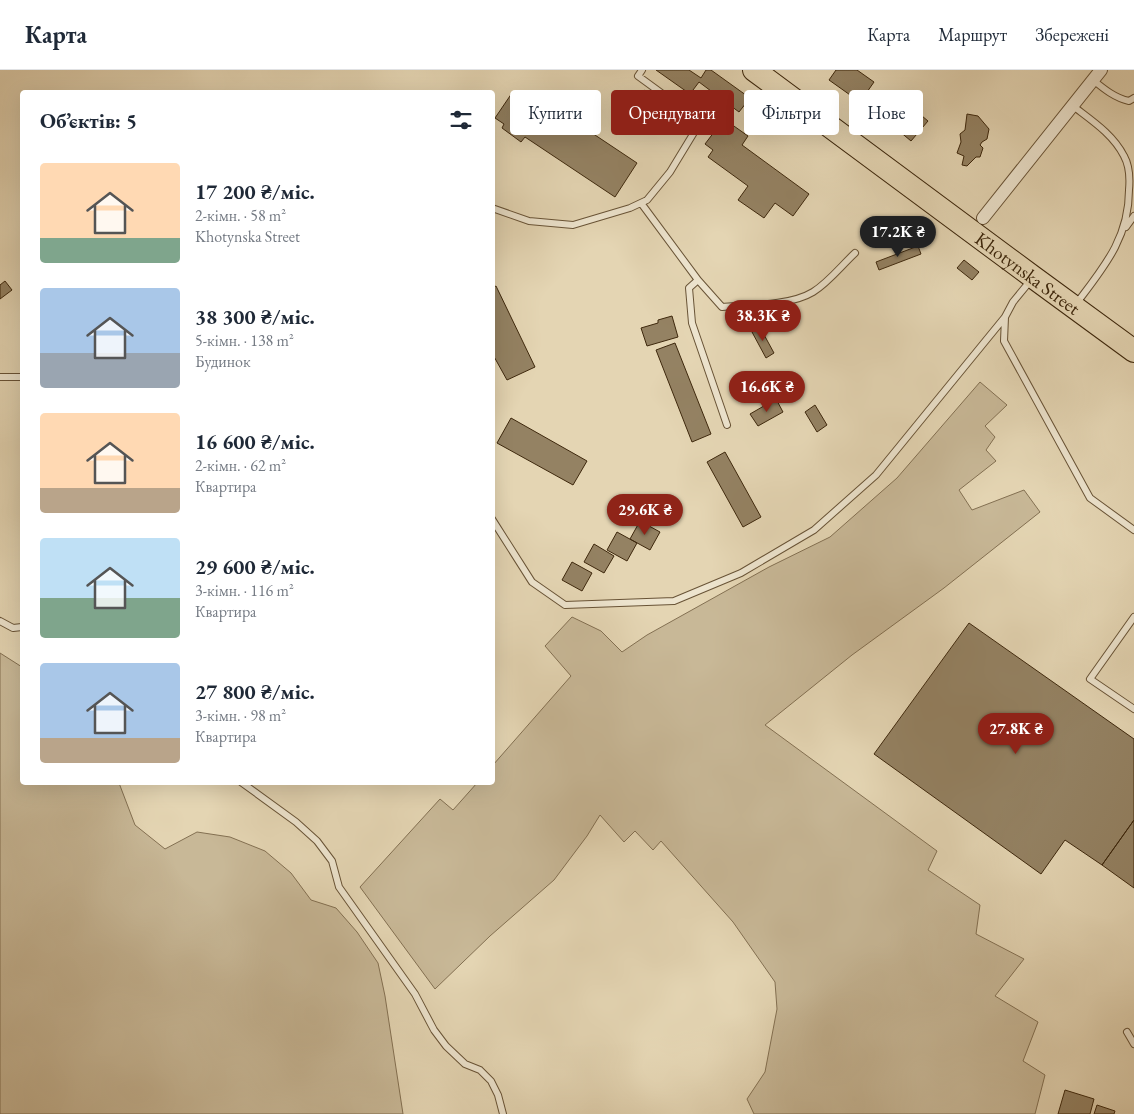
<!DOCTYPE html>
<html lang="uk">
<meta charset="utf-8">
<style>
:root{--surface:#fff;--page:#f6f6f7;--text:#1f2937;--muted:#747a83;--line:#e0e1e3;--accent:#8f2418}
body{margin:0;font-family:"EB Garamond",serif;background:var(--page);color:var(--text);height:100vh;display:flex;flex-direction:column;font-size:19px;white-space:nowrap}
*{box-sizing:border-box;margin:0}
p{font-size:16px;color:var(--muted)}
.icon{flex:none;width:28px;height:28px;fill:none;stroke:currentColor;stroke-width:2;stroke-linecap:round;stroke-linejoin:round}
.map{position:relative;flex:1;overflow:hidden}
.side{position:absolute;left:20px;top:20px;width:475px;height:695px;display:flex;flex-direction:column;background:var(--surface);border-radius:5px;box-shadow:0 5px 20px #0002}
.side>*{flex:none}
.hud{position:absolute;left:510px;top:20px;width:475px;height:45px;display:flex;gap:10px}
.price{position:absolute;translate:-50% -42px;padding:0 11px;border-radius:18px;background:var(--accent);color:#fff;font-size:16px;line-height:32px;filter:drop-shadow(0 1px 2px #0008)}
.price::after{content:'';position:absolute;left:50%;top:30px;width:15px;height:11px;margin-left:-8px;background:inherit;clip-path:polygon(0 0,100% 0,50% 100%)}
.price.selected{background:#222;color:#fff}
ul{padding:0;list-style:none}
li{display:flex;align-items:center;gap:15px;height:125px;padding:0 20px}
li span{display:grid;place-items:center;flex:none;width:140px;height:100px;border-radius:5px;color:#555}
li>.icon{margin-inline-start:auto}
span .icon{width:60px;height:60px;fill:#fffc;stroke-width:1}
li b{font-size:21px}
h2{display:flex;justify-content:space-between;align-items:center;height:60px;padding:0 20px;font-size:21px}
.tag{padding:0 18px;border-radius:5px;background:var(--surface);box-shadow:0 5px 20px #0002;font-size:18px;line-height:45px}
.tag.selected{background:var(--accent);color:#fff}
header{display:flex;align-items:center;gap:30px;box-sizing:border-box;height:70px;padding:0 25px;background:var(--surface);border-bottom:1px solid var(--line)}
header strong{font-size:24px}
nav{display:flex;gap:28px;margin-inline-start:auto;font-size:18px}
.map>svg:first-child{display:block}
.green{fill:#c8b897;stroke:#837052}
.building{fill:#948263;stroke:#3e280d}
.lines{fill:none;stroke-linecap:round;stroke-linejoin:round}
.lane-casing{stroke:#685336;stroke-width:8}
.street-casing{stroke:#685336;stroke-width:14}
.highway-casing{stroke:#3e280d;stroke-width:24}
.lane{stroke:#ede4ce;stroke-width:6}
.street{stroke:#ede4ce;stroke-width:12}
.highway{stroke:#e4d5b3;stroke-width:22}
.labels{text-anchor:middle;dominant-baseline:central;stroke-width:4;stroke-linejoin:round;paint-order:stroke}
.street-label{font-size:19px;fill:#3e280d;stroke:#ede4ce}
</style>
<header>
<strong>Карта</strong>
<nav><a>Карта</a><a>Маршрут</a><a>Збережені</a></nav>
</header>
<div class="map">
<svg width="1134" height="1044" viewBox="0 0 1134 1044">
<rect width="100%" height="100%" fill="#e4d5b3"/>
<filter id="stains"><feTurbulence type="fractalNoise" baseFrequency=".004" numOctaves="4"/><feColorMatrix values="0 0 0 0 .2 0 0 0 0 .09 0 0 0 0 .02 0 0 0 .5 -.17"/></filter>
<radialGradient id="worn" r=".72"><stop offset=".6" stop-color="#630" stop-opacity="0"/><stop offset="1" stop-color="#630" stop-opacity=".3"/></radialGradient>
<path class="green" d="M980,312l27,23 -22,21 10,11 -9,13 10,11 -37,29 13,20 52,-20 16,22 -96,76 -92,67 -87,70 172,126 -9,19 52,35 -4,29 48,25 -29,37 43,26 -15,39 22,14 -10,39h-281l-7,-15 18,-27 12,-63 -2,-27 -42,-60 -72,-81 -8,9 -18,-19 -11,11 -24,-27 -13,21 -33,44 -64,56 -55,53 -75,-102 80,-88 13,11 24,-27 15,-1 1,-17 78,-89 -26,-30 27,-29 29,14 21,21 25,-17 122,-68 61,-30 67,-59z
M0,583l22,14v115l97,1 16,42 30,24 32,-17 33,5 35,14 26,22 20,27 25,8 21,24 21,31 7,33 18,118h-403z"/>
<path class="building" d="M656,0h33l12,8 5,-8h5l39,28 -11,14 -40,-30 -9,12z
M836,0h21l17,12 -14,20 -31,-22z
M644,20l32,24 -11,16 -33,-23z
M512,23l8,5 3,-4 20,14 4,-5 90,60 -22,34 -90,-60 -4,5 -19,-14 2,-4 -9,-6z
M897,25l31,26 -17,20 -31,-26z
M967,44l11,2 11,13 -2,10 -5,3 -2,3 3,3 -3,9h-4l-9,9 -5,-1 2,-9 -7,-3 4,-11 -1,-8 5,-4z
M724,49l24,17 -6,9 67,49 -16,22 -18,-13 -11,15 -26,-18 10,-14 -40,-29 5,-7 -8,-6z
M918,176l3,8 -42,16 -3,-8z
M964,190l15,12 -7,8 -15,-12z
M5,211l7,9 -12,9v-14z
M496,216l39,81 -28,13 -15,-27v-65z
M672,246l6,21 -31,9 -6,-18 17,-5v-3z
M763,256l2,4 -3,1 12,22 -8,5 -14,-26z
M675,273l36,91 -19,8 -36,-92z
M776,329l7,13 -25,14 -8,-12z
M815,335l12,20 -10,7 -12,-20z
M511,348l76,43 -14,24 -76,-42z
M725,382l36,65 -18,10 -36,-65z
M640,451l20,11 -10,18 -20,-11z
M617,462l20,11 -10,18 -20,-11z
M594,474l20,12 -10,17 -20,-11z
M572,492l20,11 -10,18 -20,-11z
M969,553l165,116v81l-32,45 -37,-25 -24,34 -167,-120z
M1134,750v68l-32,-23z
M1065,1020l29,9 -4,15h-32z
M1097,1035l18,6 -1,3h-20z"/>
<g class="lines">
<g class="lane-casing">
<path id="lane" d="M642,0l-4,6 63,46
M1093,10c11,9 22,18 36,21l5,-3
M1073,36c18,14 40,28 51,50 5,9 6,23 5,34 0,48 -25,77 -53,114
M641,133l57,77 -9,8 3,35 35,102
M492,138l37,13 44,4 57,-17 17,-8 23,-28 45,-74
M1126,157l8,-11
M698,210l24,27c26,-2 68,-1 91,-15 16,-10 28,-26 42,-39
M1005,247l-1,24 86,157 44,32
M0,307h22
M492,449l40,63 33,23 109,-4 67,-28 73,-43 62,-55 129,-158 8,-15 18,-22
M1134,547l-44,62 44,30
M0,551l13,7 9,-1
M241,712l55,40 21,19 15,20 7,26 76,107 19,36 12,16 19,18 15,6 11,11 7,14 5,19
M1127,962l7,12"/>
</g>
<g class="street-casing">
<path id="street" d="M983,148l118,-148"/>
</g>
<g class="highway-casing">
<g id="highway">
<path id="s1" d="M754,0l279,207 101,74"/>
</g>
</g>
<use href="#lane" class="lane"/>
<use href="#street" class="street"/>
<use href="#highway" class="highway"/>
</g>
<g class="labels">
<g class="street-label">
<text stroke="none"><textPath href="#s1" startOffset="341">Khotynska Street</textPath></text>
</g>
</g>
<rect width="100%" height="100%" filter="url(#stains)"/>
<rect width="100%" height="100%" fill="url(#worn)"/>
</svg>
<b class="price selected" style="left:898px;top:188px">17.2K ₴</b>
<b class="price" style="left:763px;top:272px">38.3K ₴</b>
<b class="price" style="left:767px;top:343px">16.6K ₴</b>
<b class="price" style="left:645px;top:466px">29.6K ₴</b>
<b class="price" style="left:1016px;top:685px">27.8K ₴</b>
<div class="hud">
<a class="tag">Купити</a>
<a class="tag selected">Орендувати</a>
<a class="tag">Фільтри</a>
<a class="tag">Нове</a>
</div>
<section class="side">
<h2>Об’єктів: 5<svg class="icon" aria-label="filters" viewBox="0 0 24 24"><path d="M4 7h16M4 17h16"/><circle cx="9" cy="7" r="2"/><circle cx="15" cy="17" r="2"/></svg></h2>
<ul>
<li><span style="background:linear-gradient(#ffd9b3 75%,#7fa58c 0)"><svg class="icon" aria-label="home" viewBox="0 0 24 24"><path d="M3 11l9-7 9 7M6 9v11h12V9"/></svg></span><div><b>17 200 ₴/міс.</b><p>2-кімн. · 58 m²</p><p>Khotynska Street</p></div></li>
<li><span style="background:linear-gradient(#a9c7e8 65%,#9aa5b1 0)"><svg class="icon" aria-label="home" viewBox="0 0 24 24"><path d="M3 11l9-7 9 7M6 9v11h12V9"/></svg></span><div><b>38 300 ₴/міс.</b><p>5-кімн. · 138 m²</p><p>Будинок</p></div></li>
<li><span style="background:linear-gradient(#ffd9b3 75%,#b9a48a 0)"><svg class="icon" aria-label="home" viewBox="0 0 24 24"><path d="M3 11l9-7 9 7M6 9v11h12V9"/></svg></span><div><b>16 600 ₴/міс.</b><p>2-кімн. · 62 m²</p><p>Квартира</p></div></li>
<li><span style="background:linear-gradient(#bfe0f5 60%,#7fa58c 0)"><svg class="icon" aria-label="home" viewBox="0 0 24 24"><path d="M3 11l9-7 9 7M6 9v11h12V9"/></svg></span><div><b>29 600 ₴/міс.</b><p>3-кімн. · 116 m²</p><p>Квартира</p></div></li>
<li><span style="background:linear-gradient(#a9c7e8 75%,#b9a48a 0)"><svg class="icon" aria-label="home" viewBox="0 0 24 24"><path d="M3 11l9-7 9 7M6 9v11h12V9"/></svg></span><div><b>27 800 ₴/міс.</b><p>3-кімн. · 98 m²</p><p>Квартира</p></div></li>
</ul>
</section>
</div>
